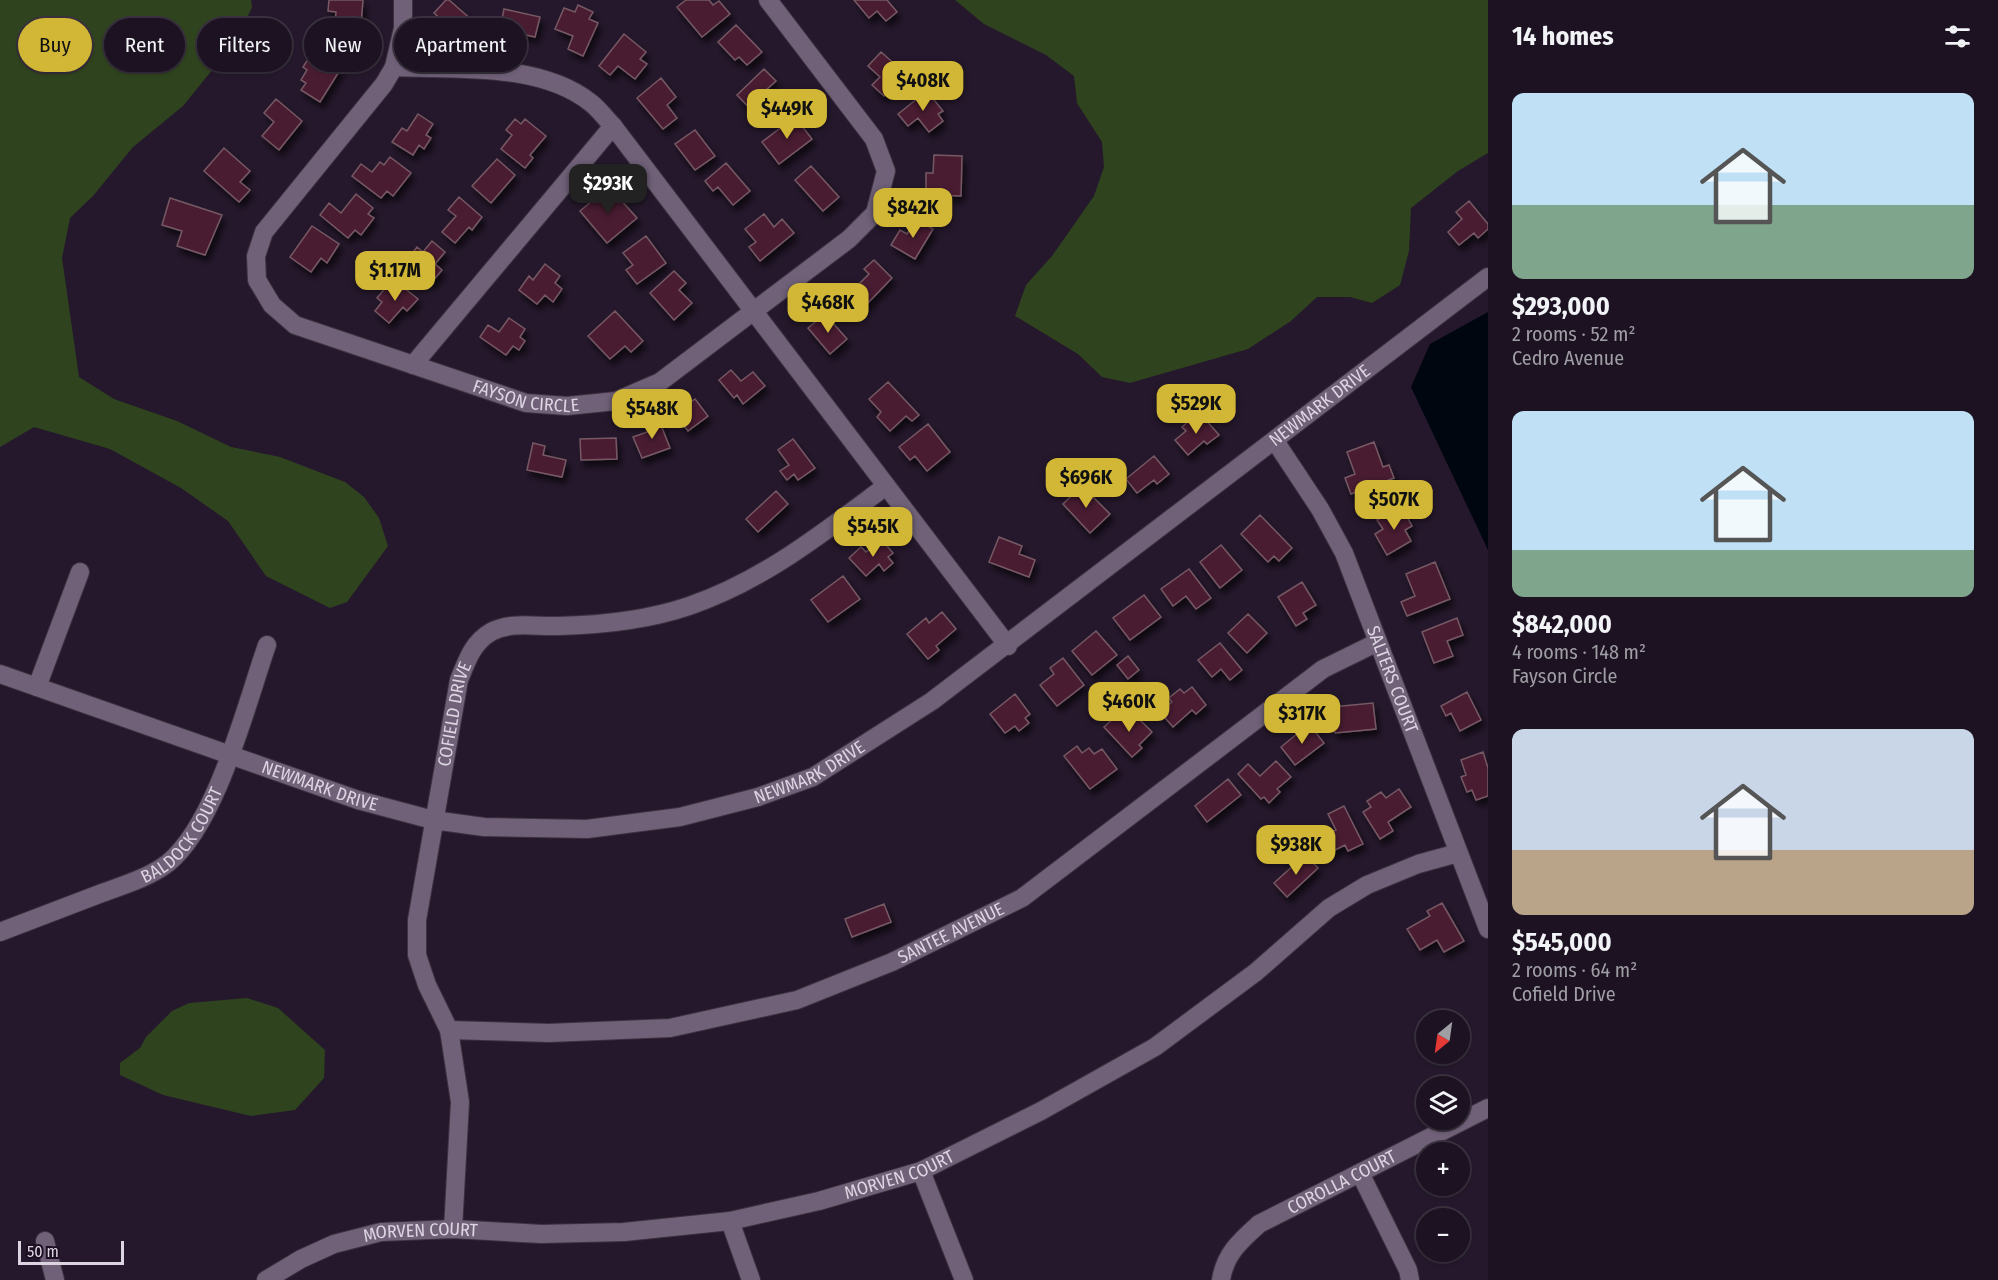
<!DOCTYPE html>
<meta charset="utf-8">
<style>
:root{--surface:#1c1221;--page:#29202e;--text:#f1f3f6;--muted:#a09ea5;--line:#3a323f;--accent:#d2b736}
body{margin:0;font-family:"Fira Sans Condensed",sans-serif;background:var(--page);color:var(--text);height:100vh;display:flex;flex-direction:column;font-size:22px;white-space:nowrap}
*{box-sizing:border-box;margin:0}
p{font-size:20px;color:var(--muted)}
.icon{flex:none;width:33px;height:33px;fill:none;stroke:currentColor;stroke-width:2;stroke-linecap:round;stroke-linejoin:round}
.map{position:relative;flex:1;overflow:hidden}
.side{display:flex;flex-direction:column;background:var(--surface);width:510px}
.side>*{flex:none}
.top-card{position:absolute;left:18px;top:18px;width:570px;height:54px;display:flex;gap:12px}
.needle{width:39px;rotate:209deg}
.fabs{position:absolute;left:1416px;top:1010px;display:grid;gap:12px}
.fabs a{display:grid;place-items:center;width:54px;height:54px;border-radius:50%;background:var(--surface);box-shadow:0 2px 4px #0004,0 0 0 2px var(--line);font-size:30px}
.scale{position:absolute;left:18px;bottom:15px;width:106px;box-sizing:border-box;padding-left:6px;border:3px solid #ddd4e2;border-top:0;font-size:16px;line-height:21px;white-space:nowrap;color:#ddd4e2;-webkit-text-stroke:4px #1c0f22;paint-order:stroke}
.price{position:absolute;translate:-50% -51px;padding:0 14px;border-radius:12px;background:var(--accent);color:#111;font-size:20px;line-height:39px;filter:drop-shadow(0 2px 3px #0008)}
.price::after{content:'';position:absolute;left:50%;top:36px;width:18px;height:14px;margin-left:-9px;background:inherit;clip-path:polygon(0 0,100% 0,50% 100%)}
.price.current{background:#222;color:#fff}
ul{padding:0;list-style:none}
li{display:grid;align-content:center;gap:12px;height:318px;padding:0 24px}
li span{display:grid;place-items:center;height:186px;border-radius:12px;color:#555}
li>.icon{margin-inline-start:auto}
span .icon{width:108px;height:108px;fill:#fffc;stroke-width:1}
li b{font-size:26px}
h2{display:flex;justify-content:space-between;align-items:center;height:72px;padding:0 24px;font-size:26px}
.tag{padding:0 21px;border-radius:27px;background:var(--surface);box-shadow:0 2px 4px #0004,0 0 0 2px var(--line);font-size:21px;line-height:54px}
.tag.current{background:var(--accent);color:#111}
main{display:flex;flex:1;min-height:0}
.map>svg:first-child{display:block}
.green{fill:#2f441e}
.water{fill:#00060f}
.building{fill:#4a1b32;stroke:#765964;stroke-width:1.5;filter:url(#shadow)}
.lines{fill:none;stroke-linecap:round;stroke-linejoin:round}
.minor-casing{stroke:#3c3241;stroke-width:20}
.minor{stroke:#706179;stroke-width:18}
.labels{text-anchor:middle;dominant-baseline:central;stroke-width:5;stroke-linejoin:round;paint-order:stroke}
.street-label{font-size:18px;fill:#ddd4e2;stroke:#1c0f22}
</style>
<main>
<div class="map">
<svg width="1488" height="1280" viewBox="0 0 1488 1280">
<defs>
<filter id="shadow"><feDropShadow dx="3.5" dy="6" stdDeviation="3" flood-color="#0009"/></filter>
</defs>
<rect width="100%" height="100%" fill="#25182c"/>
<path class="green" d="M0,0h251l1,7 -14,31 -55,68 -50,41 -40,49 -23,22 -8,40 17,119 35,22 63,22 54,26 49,10 65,25 19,15 15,21 9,28 -41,56 -17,6 -64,-32 -38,-55 -47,-33 -71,-39 -76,-22 -34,20z
M955,0h533v153l-30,18 -47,37 -2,43 -9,34 -28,18 -22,-6h-33l-26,24 -43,28 -118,34 -28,-6 -24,-23 -63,-38 11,-31 26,-29 42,-60 10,-29 -2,-25 -25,-39 -3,-27 -28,-21 -62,-31z
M247,998l31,10 47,42 -1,28 -29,32 -44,6 -88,-21 -43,-20v-12l20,-15 6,-11 26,-26 17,-8z"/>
<path class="water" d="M1488,312v238l-77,-163 19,-43z"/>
<path class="building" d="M329,0h34l-2,25 -26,-2 1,-11 -8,-1z
M446,0h3l24,21 -14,15 -25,-23z
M686,0h23l4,5 6,-4 11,13 -28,23 -25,-30z
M854,0h33l10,12 -11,9 -9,-10 -8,7z
M578,5l15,7 -4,7 9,4 -15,33 -15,-7 5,-13 -18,-7 9,-21 11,4z
M504,9l36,8 -5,20 -35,-8z
M736,25l26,27 -15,13 -8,-8 -4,3 -17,-18z
M624,34l22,18 -6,7 7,5 -12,15 -17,-13 -8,9 -11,-9z
M881,52l24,21 -21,23 -12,-11 8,-8 -12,-11z
M312,53l28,17 -20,32 -19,-12 5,-7 -5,-3 6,-10 -4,-3z
M764,69l12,12 -10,9 12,12 -18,17 -23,-24z
M661,78l15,19 -9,8 10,13 -14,11 -26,-31z
M927,91l16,20 -5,3 5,7 -14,11 -11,-14 -10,8 -10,-12z
M276,99l26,22 -23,29 -17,-14 12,-14 -10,-9z
M418,114l15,10 -7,11 5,3 -7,11 -5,-4 -6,10 -21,-13 10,-14 5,3z
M795,117l17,22 -33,25 -17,-22z
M515,119l6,5 4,-5 21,17 -16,19 3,3 -8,10 -24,-19 11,-14 -6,-5z
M695,130l20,26 -20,14 -20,-26z
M224,148l26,23 -10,11 10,8 -11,12 -35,-31z
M934,155l28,1 -1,40 -35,-1v-22h7z
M390,157l21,16 -18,23 -6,-5 -6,7 -29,-22 9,-12 11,8 8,-10 4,3z
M497,159l18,16 -24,28 -19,-17z
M726,163l24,28 -17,14 -15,-18 -5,4 -8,-10z
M811,166l28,31 -16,14 -28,-31z
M609,187l28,31 -30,25 -27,-32z
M356,194l17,14 -5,6 6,4 -13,17 -6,-5 -7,8 -28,-23 9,-12 12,10z
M459,197l23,20 -10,13 -3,-3 -14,16 -13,-11 14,-16 -8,-6z
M170,198l52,17 -17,40 -28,-9 5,-15 -20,-6z
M1469,201l19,23v5l-10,9 -4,-5 -15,12 -11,-13 14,-13 -6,-7z
M764,214l10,13 8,-8 12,14 -34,28 -11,-14 7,-5 -11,-13z
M916,219l17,10 -18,30 -24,-14 9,-15 7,4z
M312,226l27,18 -12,19 -6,-5 -10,14 -21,-15z
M646,236l20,27 -29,21 -11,-14 7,-5 -10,-12z
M432,241l13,11 -10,12 7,6 -11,13 -20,-17 5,-6 -6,-4 7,-9 6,5z
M874,260l18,18 -28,29 -14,-14 19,-19 -5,-5z
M545,264l15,12 -5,7 7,6 -9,13 -8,-7 -8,9 -18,-14 10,-14 4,4z
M674,271l12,12 -7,7 13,13 -18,17 -24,-27z
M398,283l20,16 -11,12 -4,-4 -14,16 -14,-12 7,-9 -5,-4 12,-14 4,4z
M615,311l28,30 -12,11 -6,-6 -15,13 -22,-23z
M825,314l22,25 -17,15 -22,-26z
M509,318l16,11 -5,8 5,4 -6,9 -6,-4 -7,9 -26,-18 8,-12 11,7z
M731,370l10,11 12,-9 12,14 -22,18 -6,-9 -3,3 -15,-18z
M888,382l31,33 -7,6 -6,-5 -16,15 -13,-14 4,-5 -12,-13z
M695,399l13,17 -20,15 -13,-18z
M1204,418l15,17 -12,9 -3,-3 -16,14 -13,-15 11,-9 -4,-4 9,-8 5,6z
M659,420l11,28 -28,10 -9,-21 17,-6 -3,-7z
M928,424l22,28 -23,19 -12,-15 -5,4 -11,-13z
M616,438l1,21 -36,1 -1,-21z
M793,439l22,29 -17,12 -4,-6 -7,6 -7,-9 9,-6 -11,-15z
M1374,442l9,25 6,-2 5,13 -43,16 -6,-16 10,-4 -8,-22z
M533,443l12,3 -2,9 23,5 -4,17 -35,-7z
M1154,456l15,18 -12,10 -3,-4 -17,13 -11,-14z
M1082,486l28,28 -20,19 -27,-29z
M776,491l12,13 -30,28 -12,-13z
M1401,506l11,20 -7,4 6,11 -24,14 -12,-21 8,-5 -6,-9z
M1260,515l32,33 -13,13 -5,-5 -6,6 -27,-28z
M999,537l23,9 -3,8 16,6 -6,17 -40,-15z
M881,539l12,14 -5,4 5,6 -9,8 -5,-7 -13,12 -17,-18 12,-11 5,5z
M1221,545l21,25 -22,18 -20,-26z
M1435,562l15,37 -43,17 -6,-14 14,-6 -9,-22z
M1189,569l22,29 -15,11 -10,-13 -13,10 -12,-17z
M843,576l17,23 -32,23 -17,-22z
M1302,582l14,23 -13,8 4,6 -11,7 -18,-29z
M1144,595l17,22 -31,23 -17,-22z
M942,612l14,17 -20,17 3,4 -11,9 -21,-25 19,-16 3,5z
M1248,614l19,19 -20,20 -19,-20z
M1457,618l6,17 -16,6 6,15 -19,7 -12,-31z
M1096,631l21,24 -25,20 -20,-24z
M1220,643l22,27 -12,10 -9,-11 -9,8 -14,-17z
M1128,656l11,14 -11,9 -11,-14z
M1063,658l21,27 -27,21 -17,-21 14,-11 -4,-6z
M1192,687l14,18 -10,9 -4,-4 -19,17 -13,-15 12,-10 -3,-4 11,-9 4,4z
M1467,692l14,28 -21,11 -9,-18 -5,3 -5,-10z
M1015,694l15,20 -5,4 4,5 -10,8 -4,-5 -10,7 -15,-19z
M1373,703l3,26 -41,4 -3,-26z
M1117,715l9,9 9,-9 17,17 -13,13 3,3 -10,9 -28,-30z
M1309,724l15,19 -29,22 -14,-18z
M1077,746l5,7 7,-5 5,6 8,-5 15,20 -27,20 -26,-33z
M1483,752l5,16v28l-12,4 -4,-10 -5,2 -6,-15 5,-2 -5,-15z
M1276,761l15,16 -14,12 3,3 -11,11 -5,-6 -3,2 -23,-25 10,-10 12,12z
M1228,779l13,16 -34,27 -12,-16z
M1399,789l12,18 -23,15 5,9 -13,8 -17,-27 8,-5 -4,-6 14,-9 5,6z
M1344,806l19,38 -15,7 -3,-6 -16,8 -8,-16 15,-7 -8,-16z
M1305,855l13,13 -31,29 -13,-14z
M1442,903l22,38 -20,11 -7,-12 -17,10 -13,-21 23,-13 -3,-5z
M884,904l7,18 -39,15 -7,-18z"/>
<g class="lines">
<g class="minor-casing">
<g id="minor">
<path id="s1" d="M403,0v28l-9,39 -10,17 -120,148 -8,24 1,24 15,25 23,20 231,78 41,3 49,-5 44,-19 189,-143 26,-26 11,-42 -12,-32 -106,-139"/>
<path d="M394,67c62,3 146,-5 197,36 8,6 15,16 22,23l395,520"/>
<path d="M413,365l200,-239"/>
<path id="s2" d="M1275,441l45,68 24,44 144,376"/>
<path id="s3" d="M0,674l358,126 75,20 51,7 103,2 93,-12 78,-20 55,-20 119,-76 556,-424"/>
<path d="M37,687l43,-115"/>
<path id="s4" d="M0,932c34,-13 68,-26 102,-39 22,-8 48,-16 66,-30 49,-40 78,-158 99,-218"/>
<path id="s5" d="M449,1030l100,3 121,-5 127,-28 95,-38 130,-64 301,-229 55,-27"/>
<path d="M921,1171l43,109"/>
<path d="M1360,1173l48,97 2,10"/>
<path d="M730,1221l21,59"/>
<path id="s6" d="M453,1229l7,-127 -11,-72 -22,-45 -10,-30v-35l42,-240c8,-19 13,-37 32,-48 20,-11 46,-5 67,-6 43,-1 90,-6 131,-20 74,-25 135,-74 197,-120"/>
<path d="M45,1241l10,39"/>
<path id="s7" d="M266,1280l35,-21 33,-15 47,-12 72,-3 88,5 83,-2 106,-11 89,-20 102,-30 120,-60 114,-64 101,-75 73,-64 38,-23 51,-21 40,-11"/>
<path id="s8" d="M1221,1280c4,-26 19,-39 38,-56l229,-116"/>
</g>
</g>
<use href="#minor" class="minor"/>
</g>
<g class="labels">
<g class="street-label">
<text stroke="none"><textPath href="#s1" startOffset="630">FAYSON CIRCLE</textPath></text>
<text stroke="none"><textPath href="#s3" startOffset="1473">NEWMARK DRIVE</textPath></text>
<text stroke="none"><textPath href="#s2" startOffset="267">SALTERS COURT</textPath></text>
<text stroke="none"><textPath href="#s6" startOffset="526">COFIELD DRIVE</textPath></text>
<text stroke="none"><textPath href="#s3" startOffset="843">NEWMARK DRIVE</textPath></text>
<text stroke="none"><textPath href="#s3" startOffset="339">NEWMARK DRIVE</textPath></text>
<text stroke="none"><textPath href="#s4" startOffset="212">BALDOCK COURT</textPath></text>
<text stroke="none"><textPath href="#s5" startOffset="519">SANTEE AVENUE</textPath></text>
<text stroke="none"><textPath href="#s7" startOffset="651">MORVEN COURT</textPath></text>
<text stroke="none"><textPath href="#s8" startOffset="162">COROLLA COURT</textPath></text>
<text stroke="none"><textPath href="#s7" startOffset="165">MORVEN COURT</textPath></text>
</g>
</g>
</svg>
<div class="fabs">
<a><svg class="needle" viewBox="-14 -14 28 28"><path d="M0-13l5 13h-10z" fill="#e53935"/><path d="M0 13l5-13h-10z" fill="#a09ea5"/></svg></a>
<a><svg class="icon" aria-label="layers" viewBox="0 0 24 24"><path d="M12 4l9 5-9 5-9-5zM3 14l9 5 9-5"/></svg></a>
<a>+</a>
<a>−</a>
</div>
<div class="scale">50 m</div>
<b class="price" style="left:923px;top:112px">$408K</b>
<b class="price" style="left:787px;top:140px">$449K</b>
<b class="price current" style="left:608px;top:215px">$293K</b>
<b class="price" style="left:913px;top:239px">$842K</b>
<b class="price" style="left:395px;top:302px">$1.17M</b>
<b class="price" style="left:828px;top:334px">$468K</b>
<b class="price" style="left:1196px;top:435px">$529K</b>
<b class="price" style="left:652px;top:440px">$548K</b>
<b class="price" style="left:1086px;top:509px">$696K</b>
<b class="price" style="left:1394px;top:531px">$507K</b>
<b class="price" style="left:873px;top:558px">$545K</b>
<b class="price" style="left:1129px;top:733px">$460K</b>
<b class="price" style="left:1302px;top:745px">$317K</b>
<b class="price" style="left:1296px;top:876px">$938K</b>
<div class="top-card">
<a class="tag current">Buy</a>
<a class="tag">Rent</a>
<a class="tag">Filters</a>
<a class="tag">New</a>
<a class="tag">Apartment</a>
</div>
</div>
<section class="side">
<h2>14 homes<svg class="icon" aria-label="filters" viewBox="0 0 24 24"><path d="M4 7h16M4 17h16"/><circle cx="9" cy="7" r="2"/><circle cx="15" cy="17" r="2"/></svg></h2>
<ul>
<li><span style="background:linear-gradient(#bfe0f5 60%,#7fa58c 0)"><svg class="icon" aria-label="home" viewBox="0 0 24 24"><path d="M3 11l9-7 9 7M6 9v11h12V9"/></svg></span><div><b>$293,000</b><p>2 rooms · 52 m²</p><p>Cedro Avenue</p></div></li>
<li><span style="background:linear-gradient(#bfe0f5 75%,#7fa58c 0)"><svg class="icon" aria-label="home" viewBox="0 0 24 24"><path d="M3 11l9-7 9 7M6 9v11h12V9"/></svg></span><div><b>$842,000</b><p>4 rooms · 148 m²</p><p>Fayson Circle</p></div></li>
<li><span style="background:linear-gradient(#c9d6e8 65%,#b9a48a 0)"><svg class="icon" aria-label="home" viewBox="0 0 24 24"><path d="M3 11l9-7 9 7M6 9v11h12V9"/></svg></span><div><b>$545,000</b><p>2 rooms · 64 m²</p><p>Cofield Drive</p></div></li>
</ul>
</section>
</main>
